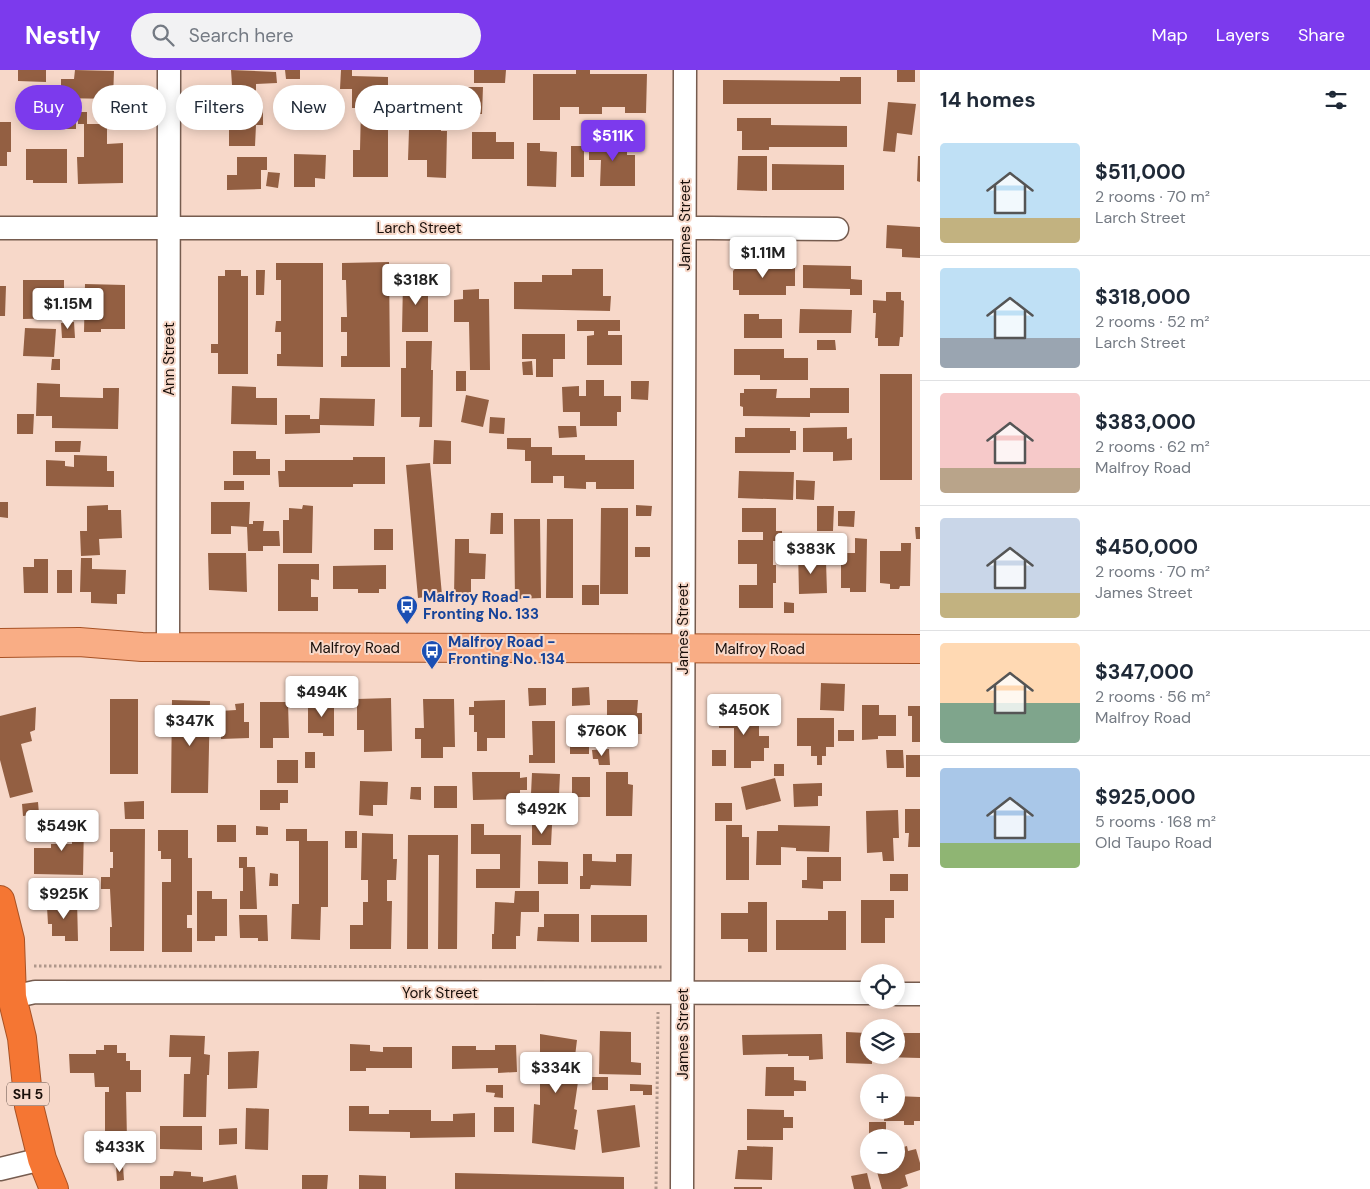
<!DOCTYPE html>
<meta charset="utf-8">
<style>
:root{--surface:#fff;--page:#f2f2f3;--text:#1f2937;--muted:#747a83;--line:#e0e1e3;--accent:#7c3aed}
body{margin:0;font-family:"DM Sans",sans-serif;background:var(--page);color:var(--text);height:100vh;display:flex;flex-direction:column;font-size:19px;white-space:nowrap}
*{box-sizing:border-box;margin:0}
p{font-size:16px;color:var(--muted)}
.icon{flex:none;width:28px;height:28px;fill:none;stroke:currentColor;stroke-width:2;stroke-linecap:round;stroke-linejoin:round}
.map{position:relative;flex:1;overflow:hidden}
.sheet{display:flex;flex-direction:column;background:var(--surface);width:450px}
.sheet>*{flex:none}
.hud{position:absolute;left:15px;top:15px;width:475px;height:45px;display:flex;gap:10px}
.tools{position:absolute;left:860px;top:894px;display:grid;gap:10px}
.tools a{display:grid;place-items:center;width:45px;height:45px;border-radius:50%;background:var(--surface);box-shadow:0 2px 12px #0003;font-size:25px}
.price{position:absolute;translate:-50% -42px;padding:0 11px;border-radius:5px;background:#fff;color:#222;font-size:16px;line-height:32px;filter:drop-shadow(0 1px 2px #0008)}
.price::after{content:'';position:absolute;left:50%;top:30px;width:15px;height:11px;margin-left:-8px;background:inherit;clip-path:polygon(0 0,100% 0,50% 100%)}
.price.selected{background:var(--accent);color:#fff}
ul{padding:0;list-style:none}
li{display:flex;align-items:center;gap:15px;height:125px;padding:0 20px}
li+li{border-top:1px solid var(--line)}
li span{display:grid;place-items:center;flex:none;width:140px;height:100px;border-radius:5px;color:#555}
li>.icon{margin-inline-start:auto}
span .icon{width:60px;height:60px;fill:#fffc;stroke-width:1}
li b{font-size:21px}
h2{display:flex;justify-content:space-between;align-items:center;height:60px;padding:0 20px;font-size:21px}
.chip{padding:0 18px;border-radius:22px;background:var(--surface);box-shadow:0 2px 12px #0003;font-size:18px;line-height:45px}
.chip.selected{background:var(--accent);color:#fff}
header{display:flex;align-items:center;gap:30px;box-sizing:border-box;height:70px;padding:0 25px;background:var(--accent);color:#fff}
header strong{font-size:24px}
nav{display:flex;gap:28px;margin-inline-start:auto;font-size:18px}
.search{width:350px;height:45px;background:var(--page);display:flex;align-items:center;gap:12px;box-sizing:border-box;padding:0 18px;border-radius:28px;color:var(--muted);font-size:19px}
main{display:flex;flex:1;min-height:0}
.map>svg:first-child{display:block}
.building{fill:#935f42}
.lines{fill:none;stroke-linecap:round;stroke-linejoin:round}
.minor-casing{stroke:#765c4f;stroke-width:25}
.major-casing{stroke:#a85225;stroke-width:30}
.highway-casing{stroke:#a85225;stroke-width:30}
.path{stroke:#af978b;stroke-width:3;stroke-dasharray:2.5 2.5;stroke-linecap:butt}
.minor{stroke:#fff;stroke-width:22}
.major{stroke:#f9ad85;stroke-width:28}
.highway{stroke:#f57633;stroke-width:28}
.labels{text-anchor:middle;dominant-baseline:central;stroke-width:4;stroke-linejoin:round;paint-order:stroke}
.shield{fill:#f7d8c9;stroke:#5c4b43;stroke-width:1}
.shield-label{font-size:14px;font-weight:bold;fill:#190f0a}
.street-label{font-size:15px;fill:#190f0a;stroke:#f7d8c9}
.transit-label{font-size:15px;font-weight:bold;fill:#164399;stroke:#f7d8c9;text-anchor:start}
</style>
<header>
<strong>Nestly</strong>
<div class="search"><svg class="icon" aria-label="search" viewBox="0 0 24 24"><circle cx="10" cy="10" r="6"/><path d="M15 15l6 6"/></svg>Search here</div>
<nav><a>Map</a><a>Layers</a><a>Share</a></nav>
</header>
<main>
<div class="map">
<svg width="920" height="1119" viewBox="0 0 920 1119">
<rect width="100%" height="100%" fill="#f7d8c9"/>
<path class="building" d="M18,0h28v12l-28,-1z
M75,0l39,1 -1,28 -52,-1v-19h13z
M231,0l45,2 1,11 -21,1v14h-38v-13h14z
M285,0h15v9h-14z
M341,0h11v6l36,1v100h-35v-27h7l1,-42h-9v-19h-12z
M474,0h32l-1,13h-31z
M576,0h14v4h57l-1,39h-21v-6h-23v7h-23v-7h-19v13h-27v-46h43z
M897,0h18v12h-18z
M840,7h21v27h-138v-24l117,1z
M460,17h23l-1,27h-22z
M888,32l28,2 -4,31 -15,-2 -2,19 -12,-1z
M243,36l20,1v18h-7l-1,21h-26v-20h-8l1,-16 21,1z
M59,39h17v20h-17z
M78,42h9v12h20v20l16,-1v40l-45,1 -1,-27h7v-33h-6z
M412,44l29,1v16h6l-1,47 -19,-1v-17h-19l1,-30h-13v-12h16z
M737,48h34v7l76,1v21h-78v3h-27v-19h-5z
M0,52h11v30h-4v14h-7z
M472,62h24v10h18v17h-42z
M589,67h30v8h8v10h8v31h-35l1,-26h-12z
M527,73h13v8l17,1 -1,35 -29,-1z
M571,76h13v31h-13z
M26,79h41v34h-34v-3h-7z
M294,84l32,1 -1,24 -10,-1v9h-21z
M738,86h29v35l-30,-1z
M918,86h2v26l-3,-1z
M237,87h30v13h-6v19l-34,1v-15h10z
M772,94l72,1v25h-72z
M268,102l12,1 -2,15 -12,-2z
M887,155l33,2v31l-18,-1v-8l-16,-1z
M389,192l1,105h-49v-11h6v-24h-6v-15h6l-1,-37h-4v-17z
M276,193h47v104l-46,-1v-12h4v-22h-6l1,-11h5v-41h-5z
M761,194h25v4h9v18h-9v9h-47v-5h-6v-19l5,-6h23z
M803,195l48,1v13l11,1v15h-12v-6l-47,-1z
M572,199h31v27h8l-1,15 -96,-2v-27h28v-7h30z
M225,200h16v6h7v98h-30v-21h-7v-9h7v-68h7z
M256,200h9l-1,25h-8z
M23,210h41v38l-41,1z
M403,211h29v12h-4v39h-26z
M85,214l40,1v44h-24v3h-17z
M0,216h6l-1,30h-5z
M479,219v10h10l1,71h-20l-1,-48h-15v-22l9,-1v-9z
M886,222h15v8l3,1 -1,36h-3l-1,9h-21v-8h-3l1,-25h-3v-13l13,1z
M800,239l52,1 -1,23h-52z
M744,244h15v5h23v19h-38z
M577,250h43v11h-12v4h14v30h-35v-29l7,-1v-4h-17z
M74,252l1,16h-13l-1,-15z
M25,258l31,1 -2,28 -31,-1z
M522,264h43v25h-12v18h-17v-18h-14z
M817,270h18l1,10h-19z
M406,271h26l-1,29h2l-1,57h-13l1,-10h-19v-49h5z
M734,279h50v9h24v22h-48v-5h-26z
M52,289h8v11h-9z
M532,291l1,14h-10l-1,-13z
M456,301h10v20h-10z
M880,304h32v106h-32z
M586,310h18v16h17v16h-4v14h-37v-14h-17l-1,-25 17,-1v10h7z
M631,311h18l-1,19 -17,-1z
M37,313l23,1v13l43,1v-10h16l-1,41 -66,-1v-12h-16z
M232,316l24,1v11h21v27l-46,-1z
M810,318h39v25h-39v4l-67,-1v-9l-3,-1v-13h4v-4h33l-1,9h34z
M466,325l23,5 -6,27 -22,-5z
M320,328l55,1 -1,27 -54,-1v8l-35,1v-19h25v4h9z
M17,344h17l-1,20h-16z
M490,347l15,1 -1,16 -15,-1z
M558,356h18l1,11 -18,1z
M847,357v12l5,-1v22l-19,1v-9h-30v-24z
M745,358h45v3h6v19h-6v3h-55v-16h10z
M507,368h24v9h21v8h33v5h49v29h-38v-7h-10v7l-22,-1v-12h-11v7h-22v-22h-6v-11l-18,-1z
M434,370l17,1v23h-18z
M55,371h26l-1,11h-25z
M233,381h23v8h14v16h-37z
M74,385l33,1v15h7v16l-68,-1v-26l19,1v5l9,1z
M353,387h32v27h-32v3h-74l-1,-16h7v-11h68z
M430,393l12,132 -24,3 -12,-133z
M739,401l55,1 -1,28 -55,-2z
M796,410l19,1 -1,19 -18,-1z
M224,411h20v9h-20z
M0,432h8v16l-8,-1z
M211,432h39l-1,22h4v-3h11l-1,10h16l1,15h-17v5h-15l-1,-24 -16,-1v8h-20z
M108,435v5h13l1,28 -23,1 1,16 -19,1 -1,-25h7v-25z
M303,435l10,1 -1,47h-29v-33h6v-12l13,1z
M636,435l16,1 -1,10h-15z
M817,436h17l-1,25h-16z
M601,438h27v86h-28z
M742,438h34v23h6v10h-9v24h3v18h-3v25h-34v-23h18v-21h-19v-24h25v-8h-21z
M838,441h17l-1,16 -16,-1z
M491,443h12v21h-13z
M514,449h26l1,79 -26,1z
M547,449h26v79h-27z
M915,457h5v12h-4z
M374,459h19v21h-19z
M855,468l12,1 -1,53h-16v-4h-9v-35h14z
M455,469h14v14l17,1 -1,25h-14v17h-17z
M901,473h10l-1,43h-10l-1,3h-9v-5l-10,-1v-32h21z
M635,477h15v10h-15z
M798,479h10v12h18l1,32 -28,1z
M208,483h38l1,39 -38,-2z
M81,488h11v11l34,1 -1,24h-8v10l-26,-1v-11h-11z
M34,489h14v34h-24l-1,-26h11z
M278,494h41v16l-8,-1v18h7v14h-40z
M386,495v24h-7v4h-21v-4h-25v-23z
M57,500h15v23h-15z
M582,515h17v20h-17z
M784,532l10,1v10h-10z
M821,613l24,1 -1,27 -24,-1z
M589,617l1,18 -18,1v-18z
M528,618h18v17l-17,1z
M762,626l19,1v19h-19z
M391,628l1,53 -28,1v-22h-7v-31z
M110,629h28v75h-28z
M423,629h31l1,48h-12v11h-22v-19h-6v-11h9z
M172,630l38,1 -2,92h-37z
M505,630v38h-18v13h-10v-19h-3v-17h-5v-8h5v-6z
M607,630h31l-1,13h5v21h-35z
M320,631h14v35h-11v-3h-15v-29h12z
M260,632h28l1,36h-16v10h-13z
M244,633v19h5v16l-28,1 -1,-28 16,-1 -1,-6z
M862,635h17v10h17v21h-18v3l-16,1z
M908,636h12v36h-8v-26h-4z
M36,637l-1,23 -5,2 2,9 -11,3 12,48 -23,6 -10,-38v-44z
M719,637h18v6h22v23h10v12h-5v13h-13v7h-17v-40h-15z
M797,648h37v29h-8v9h-4v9h-5v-9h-6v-10h-14z
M573,649h16v35h-19v-10h3z
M532,651h23v42h-26v-8h4z
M838,660h16v11h-16z
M609,679l1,16h-11l-1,-6h-5l-1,-9z
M712,680h14v16h-14z
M886,680h17l1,18h-17z
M305,682h10v16h-10z
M906,685h14v22h-14z
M277,690h21v23h-21z
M774,694h10v12h-10z
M472,702h48v6l7,-1v13h-7v9l-47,1z
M606,702h22v12l5,1 -1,31h-26z
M532,703l28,1 -2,42 -28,-1z
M572,707h18v20h-18z
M775,708l6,23 -35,9 -5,-23z
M360,711l28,1 -1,23h-14v11l-14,-1z
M822,713v13h-4v10l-24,1 -1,-23z
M434,716h23v22h-23z
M411,717h10v13l-11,-1z
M260,720h28v13h-8v7h-20z
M144,731v18h-19l-1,-17z
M38,732l1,12 -16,2 -1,-12z
M715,733h17v18h-17z
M905,739h15v38h-12l1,-14h-4z
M898,740l1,28h-6l1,23h-11l-1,-9 -15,1 -1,-42z
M46,752l38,1 -1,52 -49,-1v-26h17v-4h21v-7h-5v-9h-7v5l-14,-1z
M471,754h13v11h37l-1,53h-44v-19h24v-15h-29z
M217,755h19v17h-19z
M532,755h20l-1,20h-19z
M726,755h16v12h7v43h-23z
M778,755l52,1 -1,26 -33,-1v-3l-15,-1v18h-25l1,-34h21z
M256,756l12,1v8h-12z
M110,759h35l-1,122h-34v-24h2l-2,-38h-9v-12h9v-9h3v-16h-3z
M286,759h21v12h21v66h-7l-1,33 -29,-1 1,-35h7v-63h-13z
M158,760h30v28h4v57h-5v13h5v24h-30v-70h9v-23h-10v-8h-3z
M345,761h12v17h-12z
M362,763l31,1v25h4l-1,21h-9v21h5l-1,48h-41v-24h13v-23h5v-22h-7z
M408,765h50l-1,114h-19l1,-94h-11v94h-21z
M583,784h9v7l24,1v-8h16l-1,32 -40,-1 -1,4h-10v-13h3z
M239,787h8v10h8l2,42h-17v-18h3v-23h-4z
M807,787h34v24h-18v8l-21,-1v-8h5z
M538,791l30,1v22h-30z
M270,803l8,1v12h-9z
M890,804h18v17h-18z
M197,821h15v8h15v37h-12v5h-18z
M515,821h24v21h-18l-1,24h-4v13h-24v-15h2l1,-32 19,1z
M61,830h16l1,41h-13v-5h-13v-12h-4l-1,-17 14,-1z
M861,830h33v18h-9v25h-24z
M748,832h19v50h-19v-13h-27v-26h27z
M828,841h18v39h-70v-30h52z
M544,844h35v28l-42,-1 1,-14h6z
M239,845h28l1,26h-10v-3h-18z
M591,845h56v27h-56z
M600,961l31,1v30l10,1v12l-42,-1z
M846,962l20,1v12h3v10h3v9l-26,-1z
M896,963h24v25l-37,-1v-2h13z
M540,964l37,6 -5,41 6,1 -4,27 3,1 -3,19 4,1 -3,20 -43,-7 2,-39 6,1z
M822,964l1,25 -14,1v-4h-21v-2l-45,1 -1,-20z
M170,965l35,1 -1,18 6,1 -1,20h-2l-1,42h-23l1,-43h6l1,-17h-22z
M350,974l20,1v6l13,1v-5h29v21h-46v3h-16z
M104,975h13v8h9v8h4v9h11v22h-15l1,48h-22v-48h4v-5h-14l-1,-14h-24l-1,-19h27v-4h8z
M495,975h21l1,27 -19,1v-5l-46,1v-23h24v4h19z
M259,981l-2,37 -29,1v-37z
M766,997h28v13l12,1v10h-12v5h-29z
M592,1007h16v13h-16z
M630,1014l22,1v10h-9v-4h-13z
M486,1015h17v13l-9,-1 1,-4 -9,-1z
M896,1026l24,1v24h-6v4h-10v-4h-20l1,-11h11z
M635,1035l5,42 -38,6 -5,-43z
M349,1036h20v8h20v-4h42v11h22v-7l22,-1v24l-65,1v-6l-61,-1z
M494,1037h20v25h-20z
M246,1038l23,1 -1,41 -23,-1z
M747,1039l37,1v7h9v11h-10v12h-36z
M869,1052h17v12h-17z
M160,1056h42v24l-42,-1z
M237,1058v16l-18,1v-16z
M129,1069h19l-1,19h-18z
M747,1076l26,1 -1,33 -37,-1 3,-29h9z
M907,1076l1,5 8,-2 4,14v7l-15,5 3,11 -8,3h-18l-7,-24h21v-16z
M116,1096h7l1,14 -7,1z
M174,1101l17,1v4l12,1v5l33,-7 2,14h-78v-13h13z
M455,1103l169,4v12h-169z
M867,1103l4,16h-17l-3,-13z
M302,1105h26l-1,14h-25z
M359,1105l27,1v13h-27z
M734,1117h28v2h-28z"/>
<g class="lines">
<g class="minor-casing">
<path id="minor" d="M0,158h711l126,1
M168,577l1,-577
M896,924h24
M12,927l23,-5 834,1
M0,1099l42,-10
M682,1119l3,-1119"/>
</g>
<g class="major-casing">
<path id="major" d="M0,573l79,-1 63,5 778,2"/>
</g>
<g class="highway-casing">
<path id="highway" d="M0,830l10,40 2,57 10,41 7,68 13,53 12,30"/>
</g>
<path class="path" d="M34,896l628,1
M656,1119l2,-177"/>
<use href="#minor" class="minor"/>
<use href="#major" class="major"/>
<use href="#highway" class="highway"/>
</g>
<defs>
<g id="bus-pin" transform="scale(1.125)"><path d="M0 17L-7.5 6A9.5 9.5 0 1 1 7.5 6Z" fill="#1a4fb4" stroke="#f7d8c9"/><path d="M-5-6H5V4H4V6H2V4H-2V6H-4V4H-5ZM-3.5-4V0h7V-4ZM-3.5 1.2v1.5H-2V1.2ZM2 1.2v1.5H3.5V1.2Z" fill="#fff"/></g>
</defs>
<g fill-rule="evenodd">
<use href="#bus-pin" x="407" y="536"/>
<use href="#bus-pin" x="432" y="581"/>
</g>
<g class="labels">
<rect class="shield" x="7" y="1012.5" width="42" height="23" rx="4"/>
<g class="shield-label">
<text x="28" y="1024">SH 5</text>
</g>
<g class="street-label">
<text transform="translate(685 155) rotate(-90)">James Street</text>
<text x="419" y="158">Larch Street</text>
<text transform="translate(169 289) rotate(-90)">Ann Street</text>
<text transform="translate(683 559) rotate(-90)">James Street</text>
<text x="355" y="578">Malfroy Road</text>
<text x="760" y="579">Malfroy Road</text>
<text x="440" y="923">York Street</text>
<text transform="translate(683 964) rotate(-90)">James Street</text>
</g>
<g class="transit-label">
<text x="423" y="527">Malfroy Road -<tspan x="423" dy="17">Fronting No. 133</tspan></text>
<text x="448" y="572">Malfroy Road -<tspan x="448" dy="17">Fronting No. 134</tspan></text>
</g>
</g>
</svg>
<div class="tools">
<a><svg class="icon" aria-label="locate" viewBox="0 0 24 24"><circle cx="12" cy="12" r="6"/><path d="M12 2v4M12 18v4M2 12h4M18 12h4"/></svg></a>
<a><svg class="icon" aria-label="layers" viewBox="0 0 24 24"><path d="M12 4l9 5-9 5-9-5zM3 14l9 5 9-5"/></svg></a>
<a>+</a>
<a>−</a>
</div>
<b class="price selected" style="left:613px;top:92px">$511K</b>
<b class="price" style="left:763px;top:209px">$1.11M</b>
<b class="price" style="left:416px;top:236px">$318K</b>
<b class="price" style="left:68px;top:260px">$1.15M</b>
<b class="price" style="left:811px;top:505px">$383K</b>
<b class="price" style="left:322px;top:648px">$494K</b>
<b class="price" style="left:744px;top:666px">$450K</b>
<b class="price" style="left:190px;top:677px">$347K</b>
<b class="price" style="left:602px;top:687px">$760K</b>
<b class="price" style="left:542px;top:765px">$492K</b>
<b class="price" style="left:62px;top:782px">$549K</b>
<b class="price" style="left:64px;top:850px">$925K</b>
<b class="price" style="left:556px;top:1024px">$334K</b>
<b class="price" style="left:120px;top:1103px">$433K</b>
<div class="hud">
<a class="chip selected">Buy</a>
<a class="chip">Rent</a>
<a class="chip">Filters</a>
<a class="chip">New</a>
<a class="chip">Apartment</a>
</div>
</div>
<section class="sheet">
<h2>14 homes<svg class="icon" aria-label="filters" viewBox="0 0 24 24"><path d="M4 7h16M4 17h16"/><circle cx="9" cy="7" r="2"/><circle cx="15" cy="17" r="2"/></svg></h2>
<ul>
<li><span style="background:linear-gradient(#bfe0f5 75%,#c2b280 0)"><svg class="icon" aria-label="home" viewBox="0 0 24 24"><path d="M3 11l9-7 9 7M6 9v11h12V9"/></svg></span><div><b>$511,000</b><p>2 rooms · 70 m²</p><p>Larch Street</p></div></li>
<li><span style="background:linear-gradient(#bfe0f5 70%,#9aa5b1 0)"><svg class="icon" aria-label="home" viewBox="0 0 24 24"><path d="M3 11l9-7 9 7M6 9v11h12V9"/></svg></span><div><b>$318,000</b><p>2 rooms · 52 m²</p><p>Larch Street</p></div></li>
<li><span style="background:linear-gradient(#f6c9c9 75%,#b9a48a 0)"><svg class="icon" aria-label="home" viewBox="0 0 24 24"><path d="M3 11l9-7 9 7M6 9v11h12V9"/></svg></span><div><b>$383,000</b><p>2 rooms · 62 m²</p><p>Malfroy Road</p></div></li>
<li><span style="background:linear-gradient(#c9d6e8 75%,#c2b280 0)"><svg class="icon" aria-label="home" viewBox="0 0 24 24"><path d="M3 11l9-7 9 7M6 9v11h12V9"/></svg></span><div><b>$450,000</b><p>2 rooms · 70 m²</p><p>James Street</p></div></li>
<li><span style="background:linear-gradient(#ffd9b3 60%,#7fa58c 0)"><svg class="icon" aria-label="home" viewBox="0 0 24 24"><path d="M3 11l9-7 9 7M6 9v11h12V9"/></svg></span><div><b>$347,000</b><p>2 rooms · 56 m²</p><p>Malfroy Road</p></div></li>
<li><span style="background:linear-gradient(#a9c7e8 75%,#8fb573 0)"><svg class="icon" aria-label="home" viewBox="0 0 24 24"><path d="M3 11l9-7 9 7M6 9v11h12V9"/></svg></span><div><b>$925,000</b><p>5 rooms · 168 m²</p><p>Old Taupo Road</p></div></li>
</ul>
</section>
</main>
